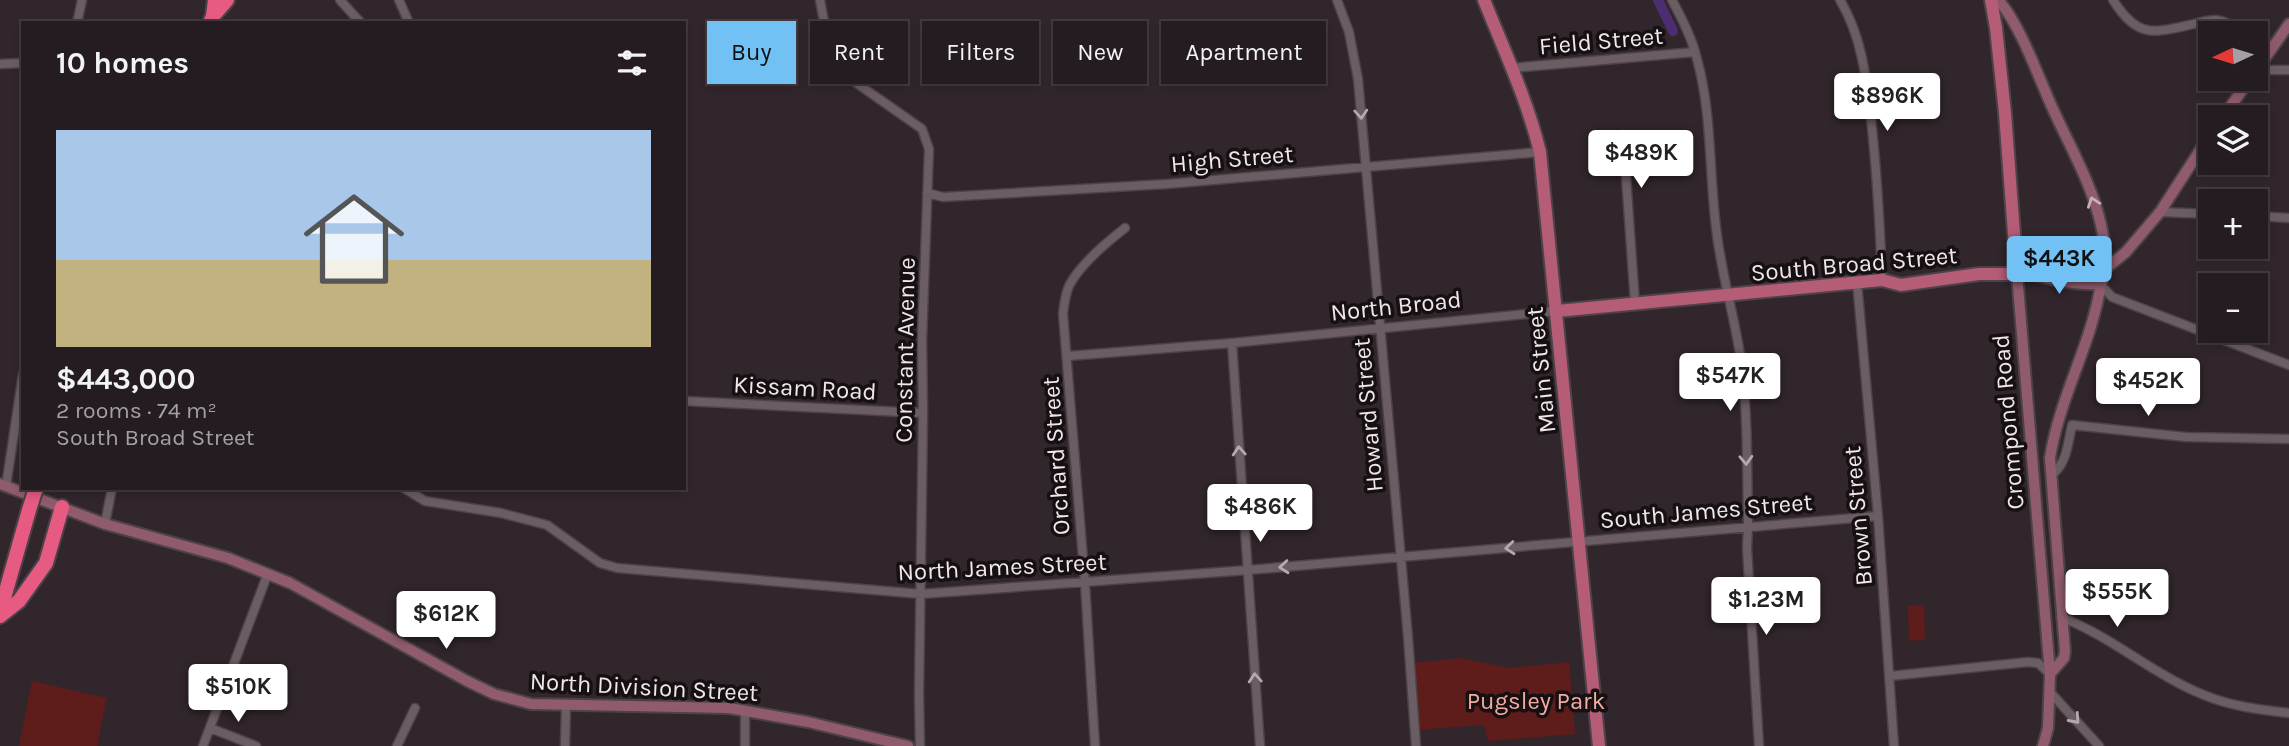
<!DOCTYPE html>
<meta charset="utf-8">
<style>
:root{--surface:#251c21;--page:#2d252a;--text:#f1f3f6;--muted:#a3a1a5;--line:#423a3f;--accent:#71c1f5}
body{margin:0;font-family:Karla,sans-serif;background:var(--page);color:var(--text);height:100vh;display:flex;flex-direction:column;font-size:26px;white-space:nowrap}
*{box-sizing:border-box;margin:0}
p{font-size:23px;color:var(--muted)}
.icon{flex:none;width:38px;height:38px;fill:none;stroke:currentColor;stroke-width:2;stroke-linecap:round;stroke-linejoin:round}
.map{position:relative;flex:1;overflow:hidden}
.side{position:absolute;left:21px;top:21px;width:665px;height:469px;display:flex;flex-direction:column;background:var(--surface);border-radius:0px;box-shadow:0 4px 10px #0003,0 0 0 2px var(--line)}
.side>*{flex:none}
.top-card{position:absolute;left:707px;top:21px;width:665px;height:63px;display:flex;gap:14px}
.needle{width:46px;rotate:266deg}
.controls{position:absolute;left:2198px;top:21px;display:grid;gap:14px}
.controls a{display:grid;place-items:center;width:70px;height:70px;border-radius:0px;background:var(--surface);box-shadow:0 4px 10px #0003,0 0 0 2px var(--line);font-size:35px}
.price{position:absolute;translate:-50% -60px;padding:0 16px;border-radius:7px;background:#fff;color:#222;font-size:23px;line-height:46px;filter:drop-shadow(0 2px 4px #0008)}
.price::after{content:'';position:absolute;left:50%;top:42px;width:21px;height:16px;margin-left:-10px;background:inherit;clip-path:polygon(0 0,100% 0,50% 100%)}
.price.current{background:var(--accent);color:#111}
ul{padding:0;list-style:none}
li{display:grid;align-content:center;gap:14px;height:371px;padding:0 35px}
li span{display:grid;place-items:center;height:217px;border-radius:0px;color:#555}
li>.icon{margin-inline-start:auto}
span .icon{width:126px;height:126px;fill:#fffc;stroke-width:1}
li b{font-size:30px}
h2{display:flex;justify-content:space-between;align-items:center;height:84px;padding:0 35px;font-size:30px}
.tag{padding:0 24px;border-radius:0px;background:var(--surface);box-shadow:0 4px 10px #0003,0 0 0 2px var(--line);font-size:24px;line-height:63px}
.tag.current{background:var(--accent);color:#111}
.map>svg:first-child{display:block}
.green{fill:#5e1d1a}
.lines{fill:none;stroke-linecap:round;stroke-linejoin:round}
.canal{stroke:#4c2d72;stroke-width:10}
.street-casing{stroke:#4c4248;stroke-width:11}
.secondary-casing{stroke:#4c4248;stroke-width:14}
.primary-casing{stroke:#4c4248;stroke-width:16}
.highway-casing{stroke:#4c4248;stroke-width:18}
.street{stroke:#6b5d64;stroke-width:8}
.secondary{stroke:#905c6d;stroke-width:10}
.primary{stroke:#b55c77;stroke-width:12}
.highway{stroke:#e75b83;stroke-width:14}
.highway-bridge-casing{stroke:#4c4248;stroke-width:18;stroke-linecap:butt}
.highway-bridge{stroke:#e75b83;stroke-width:14}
.oneway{stroke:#b4a9af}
.oneway2{stroke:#c9afb9}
.labels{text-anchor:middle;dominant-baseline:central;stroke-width:7;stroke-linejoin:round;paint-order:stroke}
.street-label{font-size:24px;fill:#efe7ec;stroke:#161013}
.park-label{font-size:24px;fill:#f2aaa1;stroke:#161013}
</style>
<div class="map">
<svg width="2289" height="746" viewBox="0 0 2289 746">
<rect width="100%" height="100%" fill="#31262c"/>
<path class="green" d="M1924,605l1,35 -16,1 -1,-35z
M1462,658l46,10 61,-6 6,72 -87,7 -4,-16 -69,5 -2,-67z
M32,681l75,17 -10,48h-78z"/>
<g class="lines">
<path class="canal" d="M1658,0l15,31"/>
<g class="street-casing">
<path id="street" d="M340,0l21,23
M399,0l10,23
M820,0c5,31 12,59 35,82l67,47 7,20 -7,191 1,73 -4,281 1,52
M1337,0l12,32 9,47 50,558 8,109
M1672,0c10,19 20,38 25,59 15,54 12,112 19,168 5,48 20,93 26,141 6,52 5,106 6,159l-1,21 12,198
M1840,0c22,37 26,77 31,119 6,54 9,107 11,161
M2113,0c25,39 40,33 81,24 7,-2 14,-4 22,-4 11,1 21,8 30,13
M77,23l5,-23
M2256,38l16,8
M0,64l23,-1
M1511,68l184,-16
M2257,70h32
M1623,135l12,168
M927,193l16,4 224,-13 373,-32
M2160,212l50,2
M2256,216l33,2
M1857,282l21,234 16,230
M2100,284l12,13 177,68
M1232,343l28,403
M1068,356l164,-13 325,-32
M684,401l239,12
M2051,475c16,-10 17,-33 21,-50l114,12 103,2
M6,486l17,-112
M404,488l21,13 76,12 46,12 53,38 17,5 304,26 327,-24 630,-54
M105,524l7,-36
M2061,617c51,20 93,58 143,78 26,11 57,15 85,18
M1890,676l138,-14 10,1 12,11
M2050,692l49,54
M210,728l46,18
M203,746l65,-173
M397,746l18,-38
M565,746l1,-40
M745,746v-36
M1095,746l-10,-163 -22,-269c1,-9 2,-19 6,-28 10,-20 38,-44 56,-58"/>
</g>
<g class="secondary-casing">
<path id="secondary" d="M1992,2h8c21,25 38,74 52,105 17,38 40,77 49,118 3,13 5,30 4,43 -1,7 -4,14 -5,21 -10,58 -41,110 -50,169l15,193 -1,7 -14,16
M2256,71l33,-47
M2223,117l27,-38
M2105,269l21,-17 34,-40 50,-77
M2026,271c21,10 51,14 74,13
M0,484l105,40 123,34 62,25 177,98 27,13 37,10 198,4 79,14 100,24
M2043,746l5,-18 2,-54 -33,-400c8,-3 11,-9 19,-10 10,-3 40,-2 49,4 6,3 11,11 15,16"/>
</g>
<g class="primary-casing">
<path id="primary" d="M1484,0c20,50 43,99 56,152l59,594
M1557,311l325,-31 19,5 78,-11h38l-12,-161 -9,-85 -5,-28"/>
</g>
<g class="highway-casing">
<path id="highway" d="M213,16l14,-16
M210,23l3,-7 2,-16
M0,612l29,-102
M0,616l19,-15 27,-38 16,-56"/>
</g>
<use href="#street" class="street"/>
<use href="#secondary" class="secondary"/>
<use href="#primary" class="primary"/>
<use href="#highway" class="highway"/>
<g class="highway-bridge-casing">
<path id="highway-bridge" d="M29,510l7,-22"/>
</g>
<use href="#highway-bridge" class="highway-bridge"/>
</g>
<defs><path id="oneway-chevron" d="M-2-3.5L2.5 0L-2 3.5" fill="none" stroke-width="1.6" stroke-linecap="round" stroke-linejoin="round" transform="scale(1.75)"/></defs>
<g class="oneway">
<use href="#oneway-chevron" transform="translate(1361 114) rotate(86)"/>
<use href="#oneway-chevron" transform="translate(1239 451) rotate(-94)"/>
<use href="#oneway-chevron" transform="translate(1746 460) rotate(88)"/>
<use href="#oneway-chevron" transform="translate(1510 548) rotate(175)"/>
<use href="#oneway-chevron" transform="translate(1284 567) rotate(175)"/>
<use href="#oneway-chevron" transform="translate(1255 678) rotate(-94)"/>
<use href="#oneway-chevron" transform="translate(2075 719) rotate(48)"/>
</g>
<use class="oneway2" href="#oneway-chevron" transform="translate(2093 202) rotate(-109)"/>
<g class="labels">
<g class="street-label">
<text transform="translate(1601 41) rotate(-5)">Field Street</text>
<text transform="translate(1232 159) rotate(-5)">High Street</text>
<text transform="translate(1854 264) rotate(-5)">South Broad Street</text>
<text transform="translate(1396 306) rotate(-6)">North Broad</text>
<text transform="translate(905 350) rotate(-89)">Constant Avenue</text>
<text transform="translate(1541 370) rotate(-96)">Main Street</text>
<text transform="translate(805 388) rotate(3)">Kissam Road</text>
<text transform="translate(1368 415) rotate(-95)">Howard Street</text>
<text transform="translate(2008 422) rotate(-95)">Crompond Road</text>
<text transform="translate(1056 456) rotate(-94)">Orchard Street</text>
<text transform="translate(1706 511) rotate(-5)">South James Street</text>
<text transform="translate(1858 516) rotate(-95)">Brown Street</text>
<text transform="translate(1002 567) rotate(-3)">North James Street</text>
<text transform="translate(644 687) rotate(3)">North Division Street</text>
</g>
<g class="park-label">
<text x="1536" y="701">Pugsley Park</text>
</g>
</g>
</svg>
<div class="controls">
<a><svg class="needle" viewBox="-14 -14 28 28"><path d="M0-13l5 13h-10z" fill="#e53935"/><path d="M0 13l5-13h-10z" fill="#a3a1a5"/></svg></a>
<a><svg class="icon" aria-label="layers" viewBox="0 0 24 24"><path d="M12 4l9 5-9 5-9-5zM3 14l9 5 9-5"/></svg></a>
<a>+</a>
<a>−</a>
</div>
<b class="price" style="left:1887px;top:133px">$896K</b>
<b class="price" style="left:1641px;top:190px">$489K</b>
<b class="price current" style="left:2059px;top:296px">$443K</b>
<b class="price" style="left:1730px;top:413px">$547K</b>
<b class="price" style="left:2148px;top:418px">$452K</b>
<b class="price" style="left:1260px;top:544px">$486K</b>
<b class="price" style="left:2117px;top:629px">$555K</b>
<b class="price" style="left:1766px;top:637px">$1.23M</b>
<b class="price" style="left:446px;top:651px">$612K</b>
<b class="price" style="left:238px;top:724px">$510K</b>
<div class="top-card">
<a class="tag current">Buy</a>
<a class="tag">Rent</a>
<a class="tag">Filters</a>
<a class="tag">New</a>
<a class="tag">Apartment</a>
</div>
<section class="side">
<h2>10 homes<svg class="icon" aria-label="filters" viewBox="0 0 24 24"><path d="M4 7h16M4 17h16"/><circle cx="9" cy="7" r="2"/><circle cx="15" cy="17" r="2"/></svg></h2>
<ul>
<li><span style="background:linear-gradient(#a9c7e8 60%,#c2b280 0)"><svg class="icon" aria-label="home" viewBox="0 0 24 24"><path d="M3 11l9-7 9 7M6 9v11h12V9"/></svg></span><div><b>$443,000</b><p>2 rooms · 74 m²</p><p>South Broad Street</p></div></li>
</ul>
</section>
</div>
